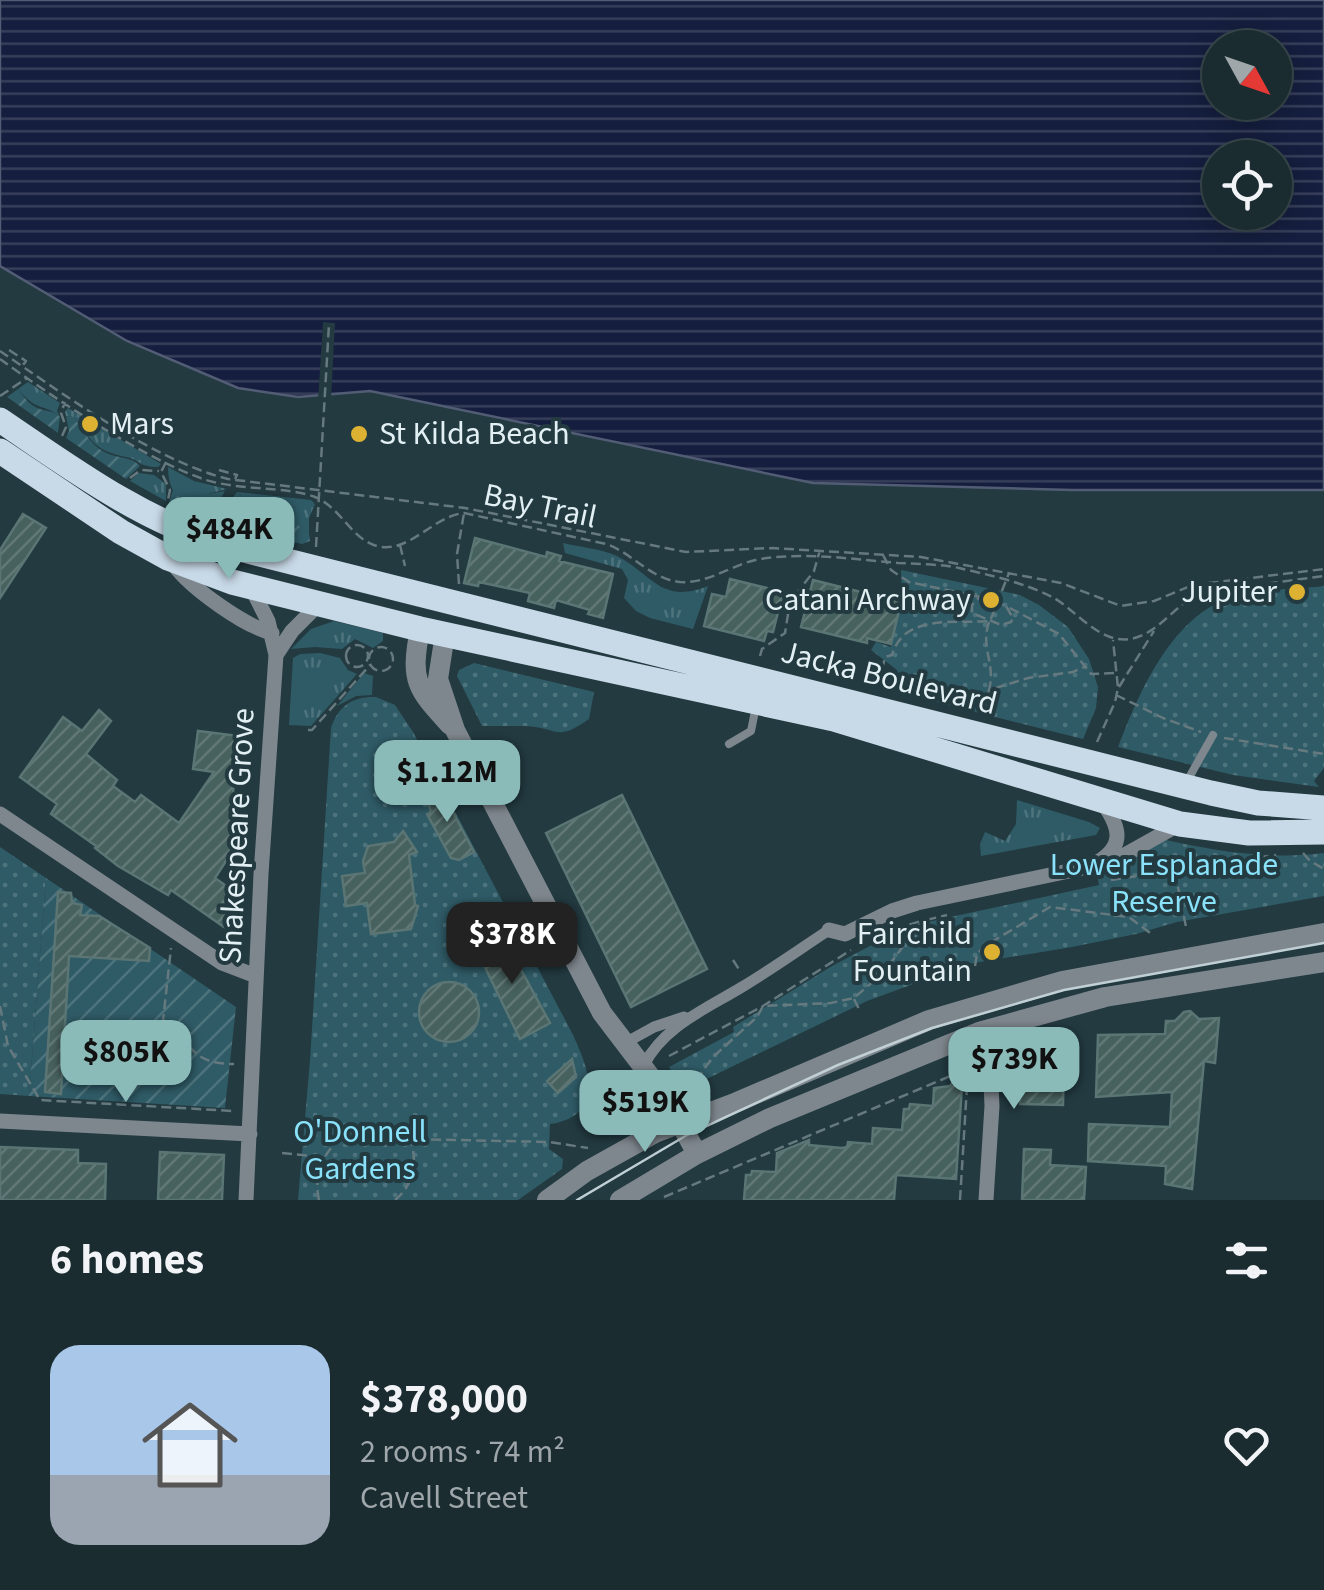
<!DOCTYPE html>
<meta charset="utf-8">
<style>
:root{--surface:#1a2c30;--page:#233438;--text:#f1f3f6;--muted:#9fa7ab;--line:#38484c;--accent:#8bbbb9}
body{margin:0;font-family:"Source Sans 3",sans-serif;background:var(--page);color:var(--text);height:100vh;display:flex;flex-direction:column;font-size:38px;white-space:nowrap}
*{box-sizing:border-box;margin:0}
p{font-size:32px;color:var(--muted)}
.icon{flex:none;width:55px;height:55px;fill:none;stroke:currentColor;stroke-width:2;stroke-linecap:round;stroke-linejoin:round}
.map{position:relative;height:1200px;overflow:hidden}
.sheet{display:flex;flex-direction:column;background:var(--surface);flex:1}
.sheet>*{flex:none}
.needle{width:65px;rotate:130deg}
.buttons{position:absolute;left:1202px;top:30px;display:grid;gap:20px}
.buttons a{display:grid;place-items:center;width:90px;height:90px;border-radius:50%;background:var(--surface);box-shadow:0 5px 25px #0003,0 0 0 2px var(--line);font-size:50px}
.price{position:absolute;translate:-50% -85px;padding:0 22px;border-radius:20px;background:var(--accent);color:#111;font-size:32px;line-height:65px;filter:drop-shadow(0 2px 5px #0008)}
.price::after{content:'';position:absolute;left:50%;top:60px;width:30px;height:22px;margin-left:-15px;background:inherit;clip-path:polygon(0 0,100% 0,50% 100%)}
.price.active{background:#222;color:#fff}
ul{padding:0;list-style:none}
li{display:flex;align-items:center;gap:30px;height:250px;padding:0 50px}
li span{display:grid;place-items:center;flex:none;width:280px;height:200px;border-radius:30px;color:#555}
li>.icon{margin-inline-start:auto}
span .icon{width:120px;height:120px;fill:#fffc;stroke-width:1}
li b{font-size:42px}
h2{display:flex;justify-content:space-between;align-items:center;height:120px;padding:0 50px;font-size:42px}
.map>svg:first-child{display:block}
.grass{fill:url(#grass-tufts)}
.park{fill:url(#park-dots)}
.garden{fill:url(#garden-furrows)}
.water{fill:url(#water-rules);stroke:#525d75;stroke-width:2.5;fill-rule:evenodd}
.pier{fill:#223a40}
.building{fill:url(#building-hatch);stroke:#5a7573;stroke-width:2.5}
.lines{fill:none;stroke-linecap:round;stroke-linejoin:round}
.path{stroke:#65797f;stroke-width:2.5;stroke-dasharray:10 5;stroke-linecap:butt}
.service{stroke:#7f878e;stroke-width:8}
.pedestrian{stroke:#7f878e;stroke-width:11}
.minor{stroke:#7f878e;stroke-width:15}
.tertiary{stroke:#7f878e;stroke-width:20}
.primary{stroke:#c8d9e7;stroke-width:25}
.tram{stroke:#c0d0d4;stroke-width:2.5}
.path-bridge{stroke:#65797f;stroke-width:2.5;stroke-dasharray:10 5;stroke-linecap:butt}
.poi-dot{fill:#ddb233;stroke:#223a40;stroke-width:4}
.labels{text-anchor:middle;dominant-baseline:central;stroke-width:8;stroke-linejoin:round;paint-order:stroke}
.poi-label{font-size:32px;fill:#e2f0f4;stroke:#223a40;text-anchor:end}
.street-label{font-size:32px;fill:#e2f0f4;stroke:#223a40}
.park-label{font-size:32px;fill:#89e2fa;stroke:#223a40}
</style>
<div class="map">
<svg width="1324" height="1200" viewBox="0 0 1324 1200">
<defs>
<pattern id="grass-tufts" width="24" height="20" patternUnits="userSpaceOnUse" patternTransform="scale(2.5)"><rect width="24" height="20" fill="#2f5b67"/><path d="M3 7l-1-3M5 7V3M7 7l1-3M15 17l-1-3M17 17v-4M19 17l1-3" fill="none" stroke="#4d737d"/></pattern>
<pattern id="park-dots" width="8" height="8" patternUnits="userSpaceOnUse" patternTransform="scale(2.5)"><rect width="8" height="8" fill="#2f5b67"/><path d="M2 2h.1M6 6h.1" fill="none" stroke="#4d737d" stroke-width="1.8" stroke-linecap="round"/></pattern>
<pattern id="garden-furrows" width="10" height="10" patternUnits="userSpaceOnUse" patternTransform="scale(2.5)"><rect width="10" height="10" fill="#2f5b67"/><path d="M-1 1l2-2M0 10L10 0M9 11l2-2" fill="none" stroke="#4d737d"/></pattern>
<pattern id="water-rules" width="6" height="5" patternUnits="userSpaceOnUse" patternTransform="scale(2.5)"><rect width="6" height="5" fill="#151e3e"/><path d="M0 2.5h6" fill="none" stroke="#373f5a"/></pattern>
<pattern id="building-hatch" width="6" height="6" patternUnits="userSpaceOnUse" patternTransform="scale(2.5)"><rect width="6" height="6" fill="#47615f"/><path d="M-1 1l2-2M0 6l6-6M5 7l2-2" fill="none" stroke="#617877"/></pattern>
</defs>
<rect width="100%" height="100%" fill="#223a40"/>
<path class="grass" d="M28,382l32,21 -3,8 3,6c-15,-14 -23,-4 -42,-28z
M68,408l93,56 -3,3c-20,0 -17,-7 -32,-10 -33,-7 -33,-16 -53,-40l-7,-1 -1,-4z
M168,467l26,14 33,8 -19,5 -12,10c-21,-2 -28,-18 -28,-37z
M139,473l15,2 12,9v17l-36,-20z
M237,492l74,8 4,4 -6,14v15l-14,-9 -29,-2z
M563,543c17,4 38,6 54,13 35,18 44,49 91,30l-15,43 -43,-11 -14,-7 -12,-13 4,-18 -6,-11 -57,-16z
M334,621l49,12v8l-10,7 -18,-9 -13,10 -27,-2 -24,2 20,-20z
M320,653l20,5 8,12 9,4 -46,52 -22,-1 4,-67 7,-4z
M364,673l9,3 -1,19 -16,1 -19,10z
M1017,800l72,22 11,6 -4,7 -115,21 -1,-12 5,-12 20,9 11,-17z"/>
<path class="park" d="M901,570l119,25 19,10 29,22 21,32 9,28 -2,21 -13,31 -179,-45 -7,-24 -26,-20 5,-8 15,5 11,-53z
M1324,586v182l-10,13 5,6 -86,-12 -115,-28c19,-49 45,-111 92,-140 31,-19 79,-17 114,-21z
M474,663l120,29 -5,27c-34,24 -31,8 -64,7 -14,0 -29,0 -43,0l-25,-50 2,-6z
M376,697l19,8 18,27 158,299c17,35 37,84 -21,93l-1,25 14,10 -1,10 -44,31h-220l12,-140 21,-332c7,-22 22,-32 45,-31z
M1162,839c51,12 110,21 162,14v43l-147,26 -41,12 -64,13 -104,17 -101,37 -183,89 -15,-23 65,-35 -1,-5 99,-61 51,-27 49,-18 167,-36 -2,-12z
M0,847l46,31 -17,218 -29,-2z"/>
<path class="garden" d="M18,389c6,8 12,17 22,20 9,3 12,1 20,8l-2,16 -51,-36z
M66,416l7,1c12,14 18,30 36,37 12,5 21,2 31,12l-14,13 -60,-41 3,-7z
M173,490l9,11 14,3 12,-10 17,-3 -16,27 -40,-15z
M237,492l29,30 30,2 13,9 1,8 -8,3 -81,-19 -1,-11z
M46,878l190,129 -11,101 -196,-12z"/>
<path class="water" d="M0,0h1324v490h-252l-259,-7 -443,-92 -72,6 -60,-9 -111,-47 -127,-75zM1220,48h55v54h-55zM1220,158h55v54h-55z"/>
<path class="pier" d="M323,322l12,1 -4,77 -13,1z"/>
<path class="building" d="M23,514l23,14 -46,70v-48z
M475,538l71,19 1,-5 14,4 -2,5 54,13 -10,44 -15,-4 2,-4 -34,-10 -2,8 -26,-7 2,-8 -51,-11 -1,4 -14,-3z
M730,579l53,13 -10,40 -6,-1 -3,10 -60,-15 8,-32 14,3z
M813,580l88,22 -10,42 -24,-6v5l-66,-16z
M99,710l12,11 -25,33 31,26 -4,6 22,16 6,-7 38,28 35,-51 -21,-3 5,-38 41,5 -6,56 13,9 -13,20 13,9 -31,48 24,17 -5,39 -63,-44 -3,5 -50,-29 -23,-18 1,-2 -45,-32 6,-10 -37,-27 43,-60 19,14z
M439,786l35,66 -15,8 -8,-2 -24,-44 4,-2 -6,-19z
M622,795l85,174 -76,38 -85,-174z
M403,831l14,21 -8,3 6,50 3,1 -7,23 -40,5 -4,-31 -21,3 -4,-30 23,-3 -2,-12 5,-15 26,-4z
M58,892l13,1 1,10 10,2 -2,10 19,1 51,32 -1,13 -80,-5 -8,138 -16,-2z
M501,933l49,90 -30,16 -43,-88 3,-8z
M419 1012a30 30 0 1 1 60 0a30 30 0 1 1-60 0Z
M1190,1011l9,8 20,-1 -4,45 -11,-2 -12,128 -27,-5 1,-18 -78,-5 1,-37 81,3 2,-35 -76,5 2,-62 67,-1 1,-13h9l9,-9z
M572,1059l4,18 -18,16 -11,-12z
M1021,1064h43l-1,41 -43,-1z
M963,1070l-7,109 -60,-4 -2,25h-150l2,-25h5l1,-4 24,1 1,-19 32,-13v5l33,3 5,-1 1,-5 24,2 1,-16 29,2 2,-21h5l1,-5 23,2 1,-18 16,-2z
M0,1147l78,3v13l28,1 -1,36h-105z
M1024,1149l27,1 -1,15 36,2 -2,33h-62z
M160,1152l64,3 -2,45h-64z"/>
<g class="lines">
<path class="path" d="M9,350l17,11 -3,4
M0,351c63,43 155,110 228,128l237,29 221,44 86,-4 149,9 140,26 60,23 33,-5 39,-16 131,-16
M0,359c54,39 141,98 203,120 35,12 83,7 112,18 27,11 37,45 66,50 30,4 53,-31 83,-34l142,31c27,9 44,35 74,38 29,2 52,-18 80,-23 44,-7 93,0 138,4 20,1 41,1 61,5 30,7 67,15 95,30 19,11 41,38 64,41 36,5 55,-36 85,-47l121,-16
M0,396l27,-18
M62,436l4,-9 -5,-14 4,-11
M166,462l-5,10 9,18 -2,10
M219,470l18,5 -2,4
M130,478l11,-8 18,1
M400,545l5,21
M316,547l13,-223
M883,555l8,15 18,12 71,15 -8,8v8l29,12 10,-3 2,-4 -7,-12 53,28 32,40 23,-1
M459,584l-2,-30 7,-41
M989,622c-9,26 7,41 0,68
M346 656a11 11 0 1 1 22 0a11 11 0 1 1-22 0Z
M369 659a12 12 0 1 1 24 0a12 12 0 1 1-24 0Z
M760,656l2,-7 23,-16 5,-31 24,-31 6,-21
M882,670l3,-13 7,-2c12,-42 65,-31 98,-34l19,-48
M1119,687l35,-56
M1116,695l47,23 38,14
M983,713l6,-23 39,-12 45,-6 11,-5
M308,730h4l58,-65
M1224,738l100,16
M1097,742l18,-40 3,-14 -5,-48
M1303,853l7,8 14,8
M1175,872l11,55
M1111,880l165,-25
M895,929l26,-8
M733,960l7,11
M975,966l2,-12 8,-8 65,-39 79,10 24,18
M854,999l5,10
M0,1006l8,40 32,54 193,11
M164,1031c33,10 23,33 70,33
M66,1054l59,10 33,2 13,-118
M669,1056l94,-50 88,-56
M687,1092l26,-35 44,-40 6,-11 68,-3 23,-5 29,-25 39,-52 25,-6
M282,1153l40,4
M664,1197l310,-131
M319,1200c-13,-57 54,-95 91,-61l139,3 39,6
M395,1200c19,-15 22,-38 16,-60
M960,1200l8,-130"/>
<path class="service" d="M729,744l22,-13 5,-25
M1186,783l27,-48"/>
<path class="pedestrian" d="M625,1043l29,-16 30,-10
M644,1065c20,-39 62,-56 98,-78 30,-18 58,-38 87,-57"/>
<path class="minor" d="M174,565c17,23 70,61 98,68
M276,655l16,-24 27,-27
M0,814l222,149 34,13
M1098,862c28,-17 21,-36 5,-59
M829,930l16,4 47,-23 25,-8 195,-41 68,-38
M979,1032l11,31 2,43 -6,94
M0,1121l250,13
M246,1200l15,-326 15,-219 -8,-34 -17,-34"/>
<path class="tertiary" d="M420,629c-10,52 -4,59 30,96
M445,634l-7,45 17,51 147,283 64,84 31,57
M547,1200l40,-29 68,-38 82,-31 192,-82 133,-39 262,-48
M620,1200l77,-46 73,-36 209,-86 126,-35 219,-35"/>
<path class="primary" d="M0,420c71,48 141,100 224,125l987,248 47,10 66,5
M0,451l121,81 47,26 64,24 188,47 414,90 346,105 69,9 75,-1"/>
<path class="tram" d="M577,1200l110,-65 151,-70 94,-37 132,-38 260,-47"/>
<path class="path-bridge" d="M980,597l26,9"/>
</g>
<g class="poi-dot">
<circle cx="90" cy="424" r="10"/>
<circle cx="359" cy="434" r="10"/>
<circle cx="1297" cy="592" r="10"/>
<circle cx="991" cy="600" r="10"/>
<circle cx="992" cy="952" r="10"/>
</g>
<g class="labels">
<g class="poi-label">
<text x="110" y="424" text-anchor="start">Mars</text>
<text x="379" y="434" text-anchor="start">St Kilda Beach</text>
<text x="1277" y="592">Jupiter</text>
<text x="971" y="600">Catani Archway</text>
<text x="972" y="934">Fairchild<tspan x="972" dy="37">Fountain</tspan></text>
</g>
<g class="street-label">
<text transform="translate(540 506) rotate(12)">Bay Trail</text>
<text transform="translate(889 678) rotate(14)">Jacka Boulevard</text>
<text transform="translate(237 836) rotate(-87)">Shakespeare Grove</text>
</g>
<g class="park-label">
<text x="1164" y="865">Lower Esplanade<tspan x="1164" dy="37">Reserve</tspan></text>
<text x="360" y="1132">O'Donnell<tspan x="360" dy="37">Gardens</tspan></text>
</g>
</g>
</svg>
<div class="buttons">
<a><svg class="needle" viewBox="-14 -14 28 28"><path d="M0-13l5 13h-10z" fill="#e53935"/><path d="M0 13l5-13h-10z" fill="#9fa7ab"/></svg></a>
<a><svg class="icon" aria-label="locate" viewBox="0 0 24 24"><circle cx="12" cy="12" r="6"/><path d="M12 2v4M12 18v4M2 12h4M18 12h4"/></svg></a>
</div>
<b class="price" style="left:229px;top:582px">$484K</b>
<b class="price" style="left:447px;top:825px">$1.12M</b>
<b class="price active" style="left:512px;top:987px">$378K</b>
<b class="price" style="left:126px;top:1105px">$805K</b>
<b class="price" style="left:1014px;top:1112px">$739K</b>
<b class="price" style="left:645px;top:1155px">$519K</b>
</div>
<section class="sheet">
<h2>6 homes<svg class="icon" aria-label="filters" viewBox="0 0 24 24"><path d="M4 7h16M4 17h16"/><circle cx="9" cy="7" r="2"/><circle cx="15" cy="17" r="2"/></svg></h2>
<ul>
<li><span style="background:linear-gradient(#a9c7e8 65%,#9aa5b1 0)"><svg class="icon" aria-label="home" viewBox="0 0 24 24"><path d="M3 11l9-7 9 7M6 9v11h12V9"/></svg></span><div><b>$378,000</b><p>2 rooms · 74 m²</p><p>Cavell Street</p></div><svg class="icon" aria-label="heart" viewBox="0 0 24 24"><path d="M12 20l-8-8c-3-5 5-10 8-4 3-6 11-1 8 4z"/></svg></li>
</ul>
</section>
